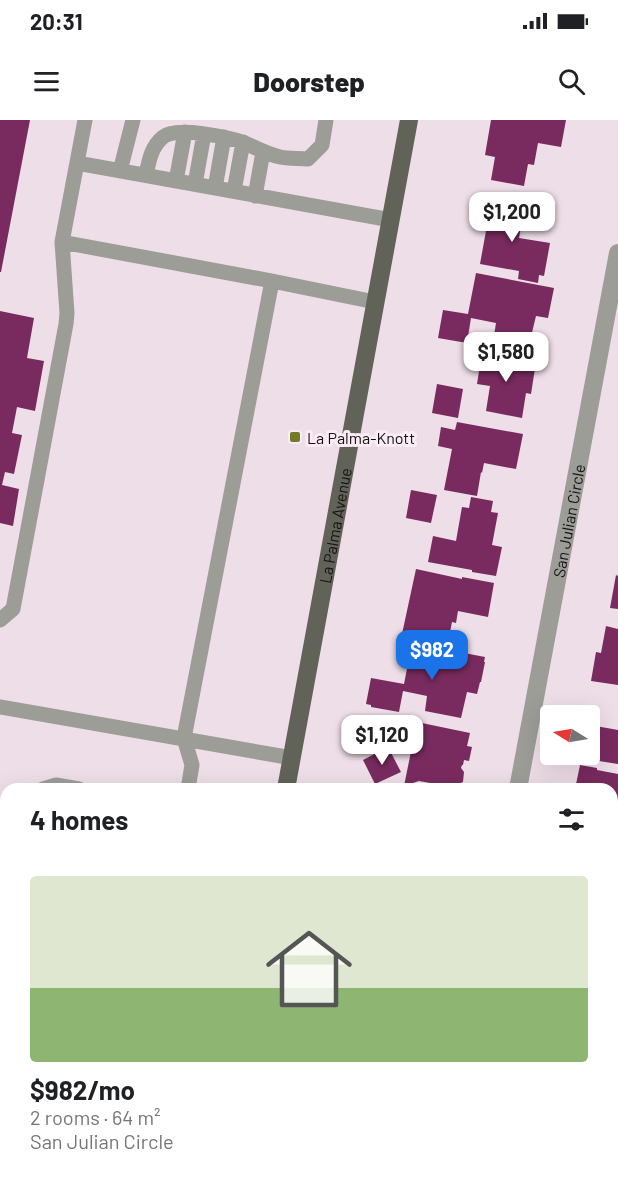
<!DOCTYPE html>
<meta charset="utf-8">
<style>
:root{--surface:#fff;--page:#f2f2f2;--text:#202124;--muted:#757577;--accent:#1a73e8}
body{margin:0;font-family:Barlow,sans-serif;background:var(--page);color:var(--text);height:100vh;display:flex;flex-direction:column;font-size:22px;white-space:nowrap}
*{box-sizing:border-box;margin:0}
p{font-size:20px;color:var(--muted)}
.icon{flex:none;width:33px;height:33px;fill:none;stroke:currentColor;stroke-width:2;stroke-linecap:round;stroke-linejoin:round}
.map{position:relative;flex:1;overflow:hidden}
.side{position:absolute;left:0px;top:663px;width:618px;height:402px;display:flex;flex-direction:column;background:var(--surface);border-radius:18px 18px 0 0;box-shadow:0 6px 24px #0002}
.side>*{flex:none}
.needle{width:39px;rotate:281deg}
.buttons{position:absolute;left:540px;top:585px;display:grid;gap:12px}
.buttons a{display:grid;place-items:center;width:60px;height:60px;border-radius:6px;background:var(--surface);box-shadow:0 6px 24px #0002;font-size:30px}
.price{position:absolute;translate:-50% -51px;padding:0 14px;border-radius:12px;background:#fff;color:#222;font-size:20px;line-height:39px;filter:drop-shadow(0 2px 3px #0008)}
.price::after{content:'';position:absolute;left:50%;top:36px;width:18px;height:14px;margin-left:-9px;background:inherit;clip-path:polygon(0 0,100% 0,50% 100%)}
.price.on{background:var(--accent);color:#fff}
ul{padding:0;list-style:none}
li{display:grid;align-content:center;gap:12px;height:318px;padding:0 30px}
li span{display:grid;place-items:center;height:186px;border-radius:6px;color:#555}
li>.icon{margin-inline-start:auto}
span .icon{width:108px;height:108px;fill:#fffc;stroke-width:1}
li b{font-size:26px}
h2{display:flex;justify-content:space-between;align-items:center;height:72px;padding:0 30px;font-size:26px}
.status{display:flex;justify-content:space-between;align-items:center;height:42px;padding:0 30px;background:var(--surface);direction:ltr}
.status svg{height:16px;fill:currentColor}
header{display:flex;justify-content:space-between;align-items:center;height:78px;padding:0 30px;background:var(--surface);font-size:27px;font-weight:800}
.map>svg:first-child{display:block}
.building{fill:#792b5f}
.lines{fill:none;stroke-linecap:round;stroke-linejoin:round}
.service{stroke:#9c9d97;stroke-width:15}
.minor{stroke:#9c9d97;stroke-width:18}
.primary{stroke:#616358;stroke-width:18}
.poi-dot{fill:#727c27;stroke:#fbebf4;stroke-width:2}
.labels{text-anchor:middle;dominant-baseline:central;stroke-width:6;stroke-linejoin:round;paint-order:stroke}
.poi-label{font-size:16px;fill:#171215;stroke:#fbebf4;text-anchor:start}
.street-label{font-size:16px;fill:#171215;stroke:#fbebf4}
</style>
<div class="status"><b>20:31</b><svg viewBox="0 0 49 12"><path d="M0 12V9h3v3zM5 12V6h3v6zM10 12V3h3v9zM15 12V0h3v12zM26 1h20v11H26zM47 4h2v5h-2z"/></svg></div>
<header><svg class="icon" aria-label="menu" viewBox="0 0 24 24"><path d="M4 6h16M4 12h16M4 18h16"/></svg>Doorstep<svg class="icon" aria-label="search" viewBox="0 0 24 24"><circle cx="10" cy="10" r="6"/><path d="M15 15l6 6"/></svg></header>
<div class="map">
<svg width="618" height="1065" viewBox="0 0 618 1065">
<rect width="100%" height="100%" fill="#eedee7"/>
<path class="building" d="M0,0h30l-29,152h-1z
M491,0h75l-5,27 -23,-4 -4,22 -6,-1 -4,22 -33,-6 4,-23 -10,-2z
M492,78l31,6 -4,22 2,1 -2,11 31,5 -6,33 -5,-1 -1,8 -20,-4 1,-8 -39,-7z
M476,153l78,15 -6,30 -12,-2 -8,33 -35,-7 3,-19 -25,-5 -4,25 -29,-5 5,-28 25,4z
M0,191l34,7 -7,40 17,3 -9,50 -18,-4 -5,26 10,2 -8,39 -9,-2 -3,13 17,4 -6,37 -13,-3z
M482,232l19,3v3l35,4 -5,32 -5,-1 -4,25 -36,-7 4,-25 -13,-2z
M437,264l26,5 -5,29 -26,-5z
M457,302l66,12 -7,35 -32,-6 -2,10 -1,-1 -4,24 -33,-6 8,-41 -14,-3 3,-19 14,3z
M411,370l26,5 -6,28 -25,-5z
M471,377l22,4 -2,11 7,1 -6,32 10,2 -6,29 -24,-4v-2l-44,-8 5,-26 23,5 6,-34 7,1z
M416,449l46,10v-2l32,6 -6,34 -30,-6 -2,12 -4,-1 -4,20 -46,-8z
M616,455l2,1v33l-8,-1z
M606,506l12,3v56l-27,-4 5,-29 5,1z
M412,523l73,14 -1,5h1l-4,20h-1l-3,12 -10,-2 -6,26 -36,-7 2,-15 -24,-5 -4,21 -28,-5v-2l-5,-1 5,-26 33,6z
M417,602l53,11 -3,13 5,1 -3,14 -5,-1 -1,5h-1l-1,3 3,4 -1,10 -5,2 -1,4 -38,-7 -15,5z
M590,605l28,5v34l-38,-6 1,-4h9z
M388,627l13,25 -26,12 -12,-24z
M580,645l17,3v2l21,4v47l-4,14h-2v-46h-37z
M612,831l6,1 -5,29h-1z
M612,869l6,1v29l-6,-1z
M615,937l3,1v30l-4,-1 1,-2 -3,-1v-12z
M612,971l6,1 -1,22h1v5l-5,26h-1z
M5,1049h1v10h25l-1,6 -28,-1z"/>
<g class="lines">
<path class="service" d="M85,0l-23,122 210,39
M77,43l314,57
M120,51l13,-51
M146,55c3,-14 5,-28 17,-38 12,-11 66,0 82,6 11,5 22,11 35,14 8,2 19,1 28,2l14,-14 4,-25
M176,61l9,-49
M195,64l9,-50
M215,68l9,-51
M234,71l9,-49
M255,76l8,-44
M0,500l13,-11 53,-285 1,-11 -5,-71
M0,587l292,51
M43,669l13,-4 23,4
M188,669l4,-24 -8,-27 88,-457 103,21
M0,741l6,1
M0,782l6,1
M0,997l6,1"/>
<g class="minor">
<path id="s1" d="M518,669l100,-536"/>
<path d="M612,764l6,1"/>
<path d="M458,1059l33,6"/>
<path d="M130,1065l2,-6"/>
</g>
<g class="primary">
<path id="s2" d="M286,669l123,-669"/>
<path d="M188,1065l1,-6"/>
<path d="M238,1065l1,-6"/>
</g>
</g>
<rect class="poi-dot" x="289" y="311" width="12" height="12" rx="3"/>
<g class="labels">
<g class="poi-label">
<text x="307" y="317">La Palma-Knott</text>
</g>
<g class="street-label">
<text stroke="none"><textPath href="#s1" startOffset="273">San Julian Circle</textPath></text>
<text stroke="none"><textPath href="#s2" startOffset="268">La Palma Avenue</textPath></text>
</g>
</g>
</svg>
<div class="buttons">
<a><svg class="needle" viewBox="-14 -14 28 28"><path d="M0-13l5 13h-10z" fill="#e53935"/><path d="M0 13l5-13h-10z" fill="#757577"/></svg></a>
</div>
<b class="price" style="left:512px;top:123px">$1,200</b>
<b class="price" style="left:506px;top:263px">$1,580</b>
<b class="price on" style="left:432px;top:561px">$982</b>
<b class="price" style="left:382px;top:646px">$1,120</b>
<section class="side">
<h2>4 homes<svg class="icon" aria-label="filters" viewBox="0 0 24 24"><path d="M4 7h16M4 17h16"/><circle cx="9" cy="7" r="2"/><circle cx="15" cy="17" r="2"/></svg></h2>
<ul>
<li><span style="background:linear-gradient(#dfe7d0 60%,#8fb573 0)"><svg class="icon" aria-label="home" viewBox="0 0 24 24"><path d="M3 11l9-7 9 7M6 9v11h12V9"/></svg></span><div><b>$982/mo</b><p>2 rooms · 64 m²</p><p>San Julian Circle</p></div></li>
</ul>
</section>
</div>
